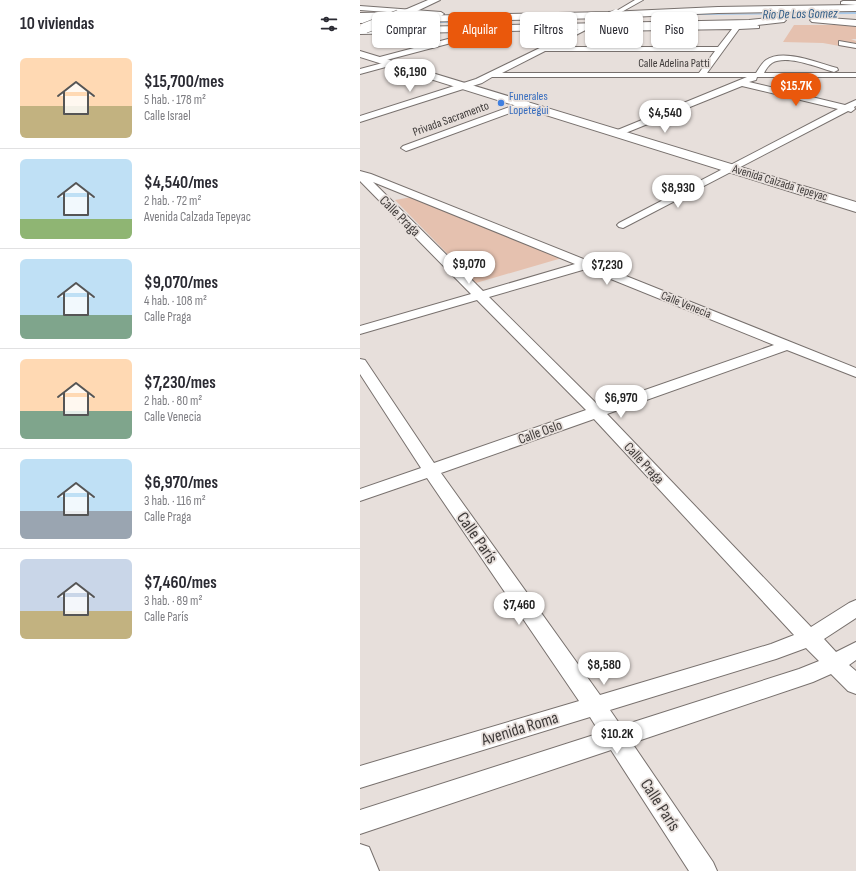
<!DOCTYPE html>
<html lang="es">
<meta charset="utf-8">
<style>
:root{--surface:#fff;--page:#f2f2f3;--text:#2b2b33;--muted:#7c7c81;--line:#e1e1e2;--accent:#ea580c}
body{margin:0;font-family:"Sofia Sans Condensed",sans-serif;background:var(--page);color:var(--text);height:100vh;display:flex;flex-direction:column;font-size:15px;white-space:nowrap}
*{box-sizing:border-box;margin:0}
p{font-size:13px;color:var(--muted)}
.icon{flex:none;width:22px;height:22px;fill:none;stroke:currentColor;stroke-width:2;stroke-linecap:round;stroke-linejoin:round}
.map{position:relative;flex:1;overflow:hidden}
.drawer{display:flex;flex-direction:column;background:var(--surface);width:360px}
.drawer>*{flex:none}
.guide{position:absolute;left:12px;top:12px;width:380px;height:36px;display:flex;gap:8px}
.price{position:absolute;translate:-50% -34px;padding:0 9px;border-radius:14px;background:#fff;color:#222;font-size:13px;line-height:26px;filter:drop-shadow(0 1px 2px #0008)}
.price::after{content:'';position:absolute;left:50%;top:24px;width:12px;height:9px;margin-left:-6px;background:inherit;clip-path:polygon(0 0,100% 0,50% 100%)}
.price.current{background:var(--accent);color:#fff}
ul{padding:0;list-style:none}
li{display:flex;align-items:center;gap:12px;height:100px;padding:0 20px}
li+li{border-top:1px solid var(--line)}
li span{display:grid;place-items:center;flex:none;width:112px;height:80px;border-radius:6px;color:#555}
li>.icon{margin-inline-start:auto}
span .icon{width:48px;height:48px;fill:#fffc;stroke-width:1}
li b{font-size:17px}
h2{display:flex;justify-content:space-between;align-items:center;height:48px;padding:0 20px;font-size:17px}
.chip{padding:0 14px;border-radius:6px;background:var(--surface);box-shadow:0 1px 3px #0004;font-size:14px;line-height:36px}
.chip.current{background:var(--accent);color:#fff}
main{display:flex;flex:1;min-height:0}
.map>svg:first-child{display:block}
.green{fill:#e5c1af}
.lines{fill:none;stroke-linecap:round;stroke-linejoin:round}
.stream{fill:#a8c8e8;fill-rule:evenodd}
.street-casing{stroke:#78716e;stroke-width:2}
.secondary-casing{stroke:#78716e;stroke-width:2}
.primary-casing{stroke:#78716e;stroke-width:2}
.street{fill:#fff;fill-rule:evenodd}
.secondary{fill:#fff;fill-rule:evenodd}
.primary{fill:#fff;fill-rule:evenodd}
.street-bridge-casing{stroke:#78716e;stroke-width:8;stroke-linecap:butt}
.secondary-bridge-casing{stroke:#78716e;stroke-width:11;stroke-linecap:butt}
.street-bridge{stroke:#fff;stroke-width:7}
.secondary-bridge{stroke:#fff;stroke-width:10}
.shop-dot{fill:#3f7fe0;stroke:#e7dfdb;stroke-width:1.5}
.labels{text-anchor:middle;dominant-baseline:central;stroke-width:3.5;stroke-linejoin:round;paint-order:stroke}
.far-street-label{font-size:12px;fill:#3f3b3a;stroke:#e7dfdb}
.far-shop-label{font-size:12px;fill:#366cbe;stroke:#e7dfdb;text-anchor:start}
.far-water-label{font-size:13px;font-style:italic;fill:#2b5984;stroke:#e7dfdb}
.street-label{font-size:14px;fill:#3f3b3a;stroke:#e7dfdb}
.near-street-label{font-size:17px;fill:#3f3b3a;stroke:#e7dfdb}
</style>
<main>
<section class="drawer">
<h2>10 viviendas<svg class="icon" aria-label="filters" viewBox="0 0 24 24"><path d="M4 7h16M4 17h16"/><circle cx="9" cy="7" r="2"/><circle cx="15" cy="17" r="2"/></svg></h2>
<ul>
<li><span style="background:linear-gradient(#ffd9b3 60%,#c2b280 0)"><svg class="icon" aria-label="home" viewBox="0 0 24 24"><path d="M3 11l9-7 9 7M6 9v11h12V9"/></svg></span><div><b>$15,700/mes</b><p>5 hab. · 178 m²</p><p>Calle Israel</p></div></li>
<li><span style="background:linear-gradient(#bfe0f5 75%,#8fb573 0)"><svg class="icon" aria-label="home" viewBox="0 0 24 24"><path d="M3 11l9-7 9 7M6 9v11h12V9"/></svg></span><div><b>$4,540/mes</b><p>2 hab. · 72 m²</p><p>Avenida Calzada Tepeyac</p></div></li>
<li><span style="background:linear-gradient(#bfe0f5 70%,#7fa58c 0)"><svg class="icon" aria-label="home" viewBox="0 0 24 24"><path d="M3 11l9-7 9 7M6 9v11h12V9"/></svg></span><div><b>$9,070/mes</b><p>4 hab. · 108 m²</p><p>Calle Praga</p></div></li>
<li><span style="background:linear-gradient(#ffd9b3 65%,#7fa58c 0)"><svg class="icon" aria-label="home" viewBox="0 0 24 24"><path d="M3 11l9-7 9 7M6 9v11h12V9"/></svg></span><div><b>$7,230/mes</b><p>2 hab. · 80 m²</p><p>Calle Venecia</p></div></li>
<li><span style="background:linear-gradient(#bfe0f5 65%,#9aa5b1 0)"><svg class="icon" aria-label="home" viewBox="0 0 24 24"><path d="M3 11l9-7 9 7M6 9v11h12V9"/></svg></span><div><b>$6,970/mes</b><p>3 hab. · 116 m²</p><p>Calle Praga</p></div></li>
<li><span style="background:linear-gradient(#c9d6e8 65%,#c2b280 0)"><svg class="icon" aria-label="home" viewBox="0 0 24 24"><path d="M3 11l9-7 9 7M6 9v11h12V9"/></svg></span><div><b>$7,460/mes</b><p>3 hab. · 89 m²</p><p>Calle París</p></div></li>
</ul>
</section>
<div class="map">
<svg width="496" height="871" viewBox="0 0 496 871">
<rect width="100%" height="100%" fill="#e7dfdb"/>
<path class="green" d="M434,25h62v14h-5l5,2v8l-33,-6 -40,-1z
M52,197l150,61 -86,25 -81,-83z"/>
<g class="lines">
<path class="stream" d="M496,12v2l-162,1 -1,-1z
M110,20l1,2 -87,3 -1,-1z"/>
<g class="street-casing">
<path id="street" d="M275,0h8l-25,14 -5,-1z
M483,1h13v4l-15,-1v-2z
M0,6l81,6 3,2 -3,2 -81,-6z
M235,21l2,1v2l-44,23h165l14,-18 -128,2 -4,-2 4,-2 153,-2 2,1v2l-20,1 -32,44h49c3,-5 6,-10 10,-13 17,-12 52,3 71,8l1,2 -4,2c-15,-4 -47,-18 -62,-9 -3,2 -6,6 -8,10h92v4h-99l-1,3 -7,2 96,23 11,-5v6l-2,1 1,2 -4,3 -3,-1 -225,117 -4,-1 -2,-2 2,-2 219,-114 -96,-23 -124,50 -5,-3 2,-2 132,-54h-255l-10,6 -122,39v-6l116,-37zM185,51h170l-16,22h-197z
M88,39h3v4l-72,19 -4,-2 1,-2z
M479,41l17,3v4l-17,-3z
M30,61h3v4l-33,9v-5z
M166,101l3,1 1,2 -1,2 -120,44 -3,1 -5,-3 2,-2z
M0,171l11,3 485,194v9l-69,-27 -180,64 204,213 38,-24 7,-3v18l-32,21 12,13 20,-10v18l-7,5 7,6v23l-8,-3 -17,-17 -18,8 -181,61 81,119 4,9h-28l-78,-121 -251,84v-24l240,-77 -10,-16 -230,71v-22l219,-65 -152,-223 -67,23v-12l61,-21 -61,-94v-15l5,1 69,103 152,-53 -109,-110 -117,34v-8l111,-32 -111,-113zM13,182l202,82 -92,27zM226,269l188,76 -175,61 -110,-109zM234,419l200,216 -23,9 -171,51 -159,-222zM446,648l13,13 -20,8 -178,57 -11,-16 166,-51z
M0,844l9,3 10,24h-19z"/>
</g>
<g class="secondary-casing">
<path id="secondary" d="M68,0h12l-23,11 3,1 2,2 -2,2 -60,3v-6l40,-1z
M421,17l5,3 -2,2 -35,4 -389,8v-6l389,-8z
M455,17l41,3v6l-44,-4 -2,-2z
M0,51l496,151v10l-496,-155z"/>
</g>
<g class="primary-casing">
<path id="primary" d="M496,5v6l-138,2 -110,5 -248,5v-6l248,-5 110,-5z"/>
</g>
<use href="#street" class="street"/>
<use href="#secondary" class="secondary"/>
<use href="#primary" class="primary"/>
<g class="street-bridge-casing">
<path id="street-bridge" d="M235,23l21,-10"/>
</g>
<g class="secondary-bridge-casing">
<path id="secondary-bridge" d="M5,28l34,-13"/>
</g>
<use href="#street-bridge" class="street-bridge"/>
<use href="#secondary-bridge" class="secondary-bridge"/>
</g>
<circle class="shop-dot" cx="141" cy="103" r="4"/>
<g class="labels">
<g class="far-street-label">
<text x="314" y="63">Calle Adelina Patti</text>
<text transform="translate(91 119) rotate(-20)">Privada Sacramento</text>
<text transform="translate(420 183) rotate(17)">Avenida Calzada Tepeyac</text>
<text transform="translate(326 305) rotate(22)">Calle Venecia</text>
</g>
<g class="far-shop-label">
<text x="149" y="96">Funerales<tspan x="149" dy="14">Lopetegui</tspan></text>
</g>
<g class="far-water-label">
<text transform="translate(440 14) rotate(-1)">Rio De Los Gomez</text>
</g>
<g class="street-label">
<text transform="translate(40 216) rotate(45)">Calle Praga</text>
<text transform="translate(180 432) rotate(-20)">Calle Oslo</text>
<text transform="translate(284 463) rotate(47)">Calle Praga</text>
</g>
<g class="near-street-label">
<text transform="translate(117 538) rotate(55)">Calle París</text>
<text transform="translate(160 729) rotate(-17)">Avenida Roma</text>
<text transform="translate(300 805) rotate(57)">Calle París</text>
</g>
</g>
</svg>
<b class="price" style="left:50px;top:93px">$6,190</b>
<b class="price current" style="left:436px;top:107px">$15.7K</b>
<b class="price" style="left:305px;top:134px">$4,540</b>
<b class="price" style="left:318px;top:209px">$8,930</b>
<b class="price" style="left:109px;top:285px">$9,070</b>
<b class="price" style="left:247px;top:286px">$7,230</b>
<b class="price" style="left:261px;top:419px">$6,970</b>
<b class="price" style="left:159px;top:626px">$7,460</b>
<b class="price" style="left:244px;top:686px">$8,580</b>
<b class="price" style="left:257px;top:755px">$10.2K</b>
<div class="guide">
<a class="chip">Comprar</a>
<a class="chip current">Alquilar</a>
<a class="chip">Filtros</a>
<a class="chip">Nuevo</a>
<a class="chip">Piso</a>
</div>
</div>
</main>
